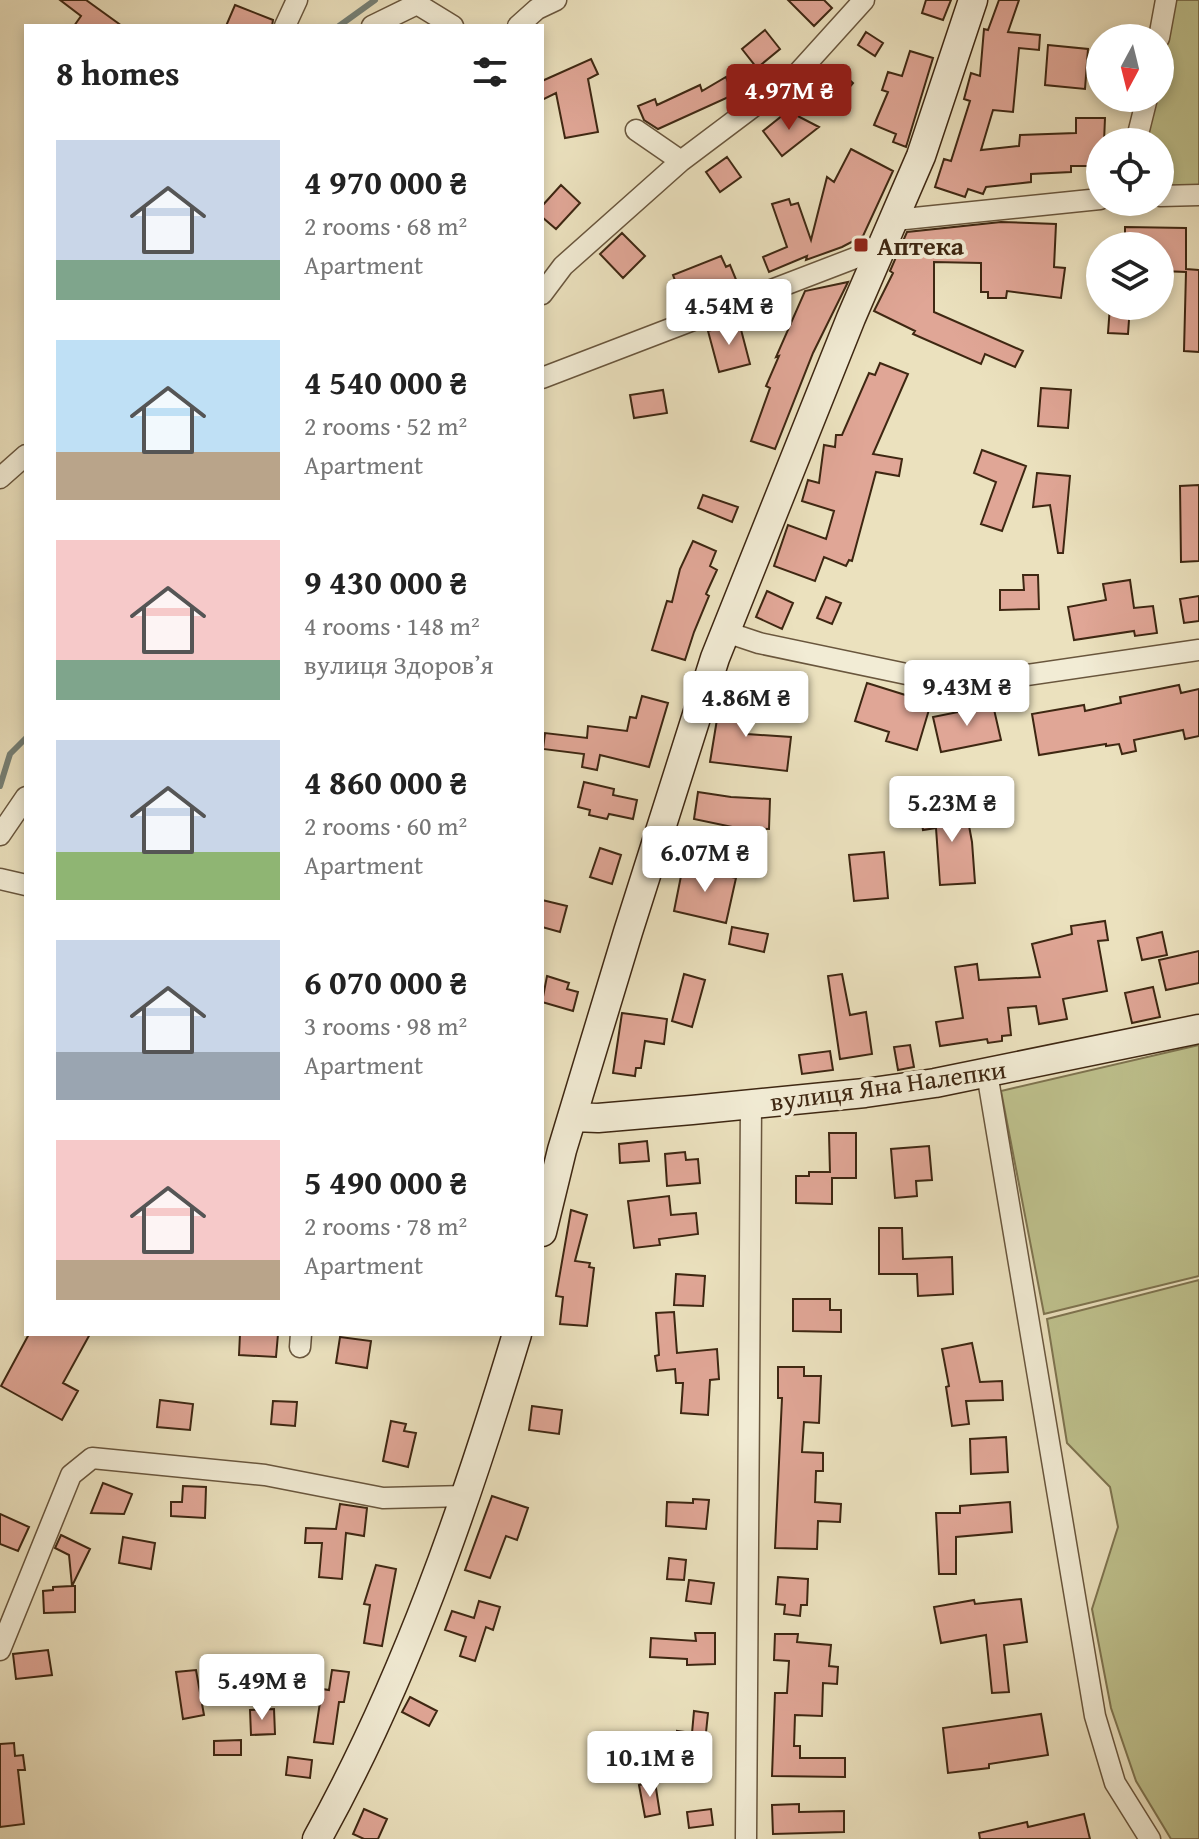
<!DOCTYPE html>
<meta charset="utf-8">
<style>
:root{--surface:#fff;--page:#f6f6f6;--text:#222;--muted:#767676;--accent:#8f2418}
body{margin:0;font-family:"Gentium Book Plus",serif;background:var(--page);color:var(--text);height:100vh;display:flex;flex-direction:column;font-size:30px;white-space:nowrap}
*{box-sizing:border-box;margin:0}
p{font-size:26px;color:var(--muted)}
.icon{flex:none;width:44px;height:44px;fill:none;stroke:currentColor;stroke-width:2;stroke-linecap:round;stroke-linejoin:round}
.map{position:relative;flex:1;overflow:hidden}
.side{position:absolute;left:24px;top:24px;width:520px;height:1312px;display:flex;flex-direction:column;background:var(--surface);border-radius:0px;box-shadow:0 4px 12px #0003}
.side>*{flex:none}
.needle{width:52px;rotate:187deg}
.buttons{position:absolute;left:1086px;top:24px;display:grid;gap:16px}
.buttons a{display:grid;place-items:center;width:88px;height:88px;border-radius:50%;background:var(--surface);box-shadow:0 4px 12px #0003;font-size:40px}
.price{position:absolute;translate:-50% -68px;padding:0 18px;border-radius:8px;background:#fff;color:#222;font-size:26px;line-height:52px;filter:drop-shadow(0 2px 4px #0008)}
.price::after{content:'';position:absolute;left:50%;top:48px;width:24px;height:18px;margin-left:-12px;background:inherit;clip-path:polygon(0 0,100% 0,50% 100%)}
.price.active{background:var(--accent);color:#fff}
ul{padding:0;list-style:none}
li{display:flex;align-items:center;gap:24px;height:200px;padding:0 32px}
li span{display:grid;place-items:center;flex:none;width:224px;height:160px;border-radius:0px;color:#555}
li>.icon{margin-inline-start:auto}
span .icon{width:96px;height:96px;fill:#fffc;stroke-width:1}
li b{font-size:34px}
h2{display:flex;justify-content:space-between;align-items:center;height:96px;padding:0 32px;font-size:34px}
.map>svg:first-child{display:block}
.green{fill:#bec18d;stroke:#7e7450;stroke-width:2}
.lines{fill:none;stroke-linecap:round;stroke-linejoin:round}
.stream{stroke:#758076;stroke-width:6}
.building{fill:#e0a696;stroke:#3e2712;stroke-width:2}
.street-casing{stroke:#69563d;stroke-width:23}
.secondary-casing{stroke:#3e2712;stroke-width:31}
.street{stroke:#f2ecd5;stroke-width:20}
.secondary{stroke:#f2ecd5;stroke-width:28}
.poi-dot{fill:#8f2418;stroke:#f2ecd5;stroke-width:3}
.labels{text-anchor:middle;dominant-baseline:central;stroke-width:8;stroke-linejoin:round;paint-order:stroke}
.poi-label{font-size:26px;font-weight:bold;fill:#3e2712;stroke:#f2ecd5;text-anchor:start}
.street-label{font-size:26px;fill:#3e2712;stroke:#f2ecd5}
</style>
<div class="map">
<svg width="1199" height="1839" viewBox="0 0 1199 1839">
<rect width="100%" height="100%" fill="#ebe1be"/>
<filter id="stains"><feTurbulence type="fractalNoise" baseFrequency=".0025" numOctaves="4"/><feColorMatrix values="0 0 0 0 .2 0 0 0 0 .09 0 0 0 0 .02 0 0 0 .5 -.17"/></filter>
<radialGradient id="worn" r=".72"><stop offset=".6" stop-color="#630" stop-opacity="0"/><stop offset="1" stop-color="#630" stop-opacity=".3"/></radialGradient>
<path class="green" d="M1161,0h38v187l-39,2v-47h-28l9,-44h19z
M1199,1045v231l-155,38 -43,-223z
M1199,1280v559h-28l-35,-58 -25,-73 -19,-99 26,-82 -8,-40 -43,-44 -20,-124z"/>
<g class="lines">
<path class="stream" d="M339,26l36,-26
M0,786l10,-32 16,-16"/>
</g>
<path class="building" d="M60,0h26l36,26h-48l7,-10z
M788,0h36l8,8 -18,18z
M926,0h25l-8,20 -21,-7z
M999,0h20l-11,32 32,3 -1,15 -20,-2 -6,64 -20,-2 -12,40 38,-4 1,-11 56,-2v-15h29l-1,24h-4v24h-29v6l-40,2v8l-45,5 -3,7 -15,-5 -3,8 -30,-10 9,-28 7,2 19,-60 -6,-2 7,-26 9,3 4,-47 4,1z
M235,5l38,15 -1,6h-46z
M765,30l15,19 -23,19 -15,-19z
M866,32l17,11 -8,13 -17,-11z
M1048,45l40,4 -3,40 -40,-4z
M910,51l23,7 -27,89 -13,-5 3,-8 -22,-9 14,-33 -6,-2 6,-18 14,4z
M591,59l7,15 -10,5 10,53 -33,6 -9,-45 -14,7v-19z
M827,70l10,9 5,-6 11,10 -21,25 -28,-11z
M726,77l7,18 -75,34 -14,-9 -6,-14 17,-7 2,6 43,-20 2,6z
M788,111l31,16 -37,29 -19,-25z
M851,149l42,22 -30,65 -21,11 -36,13 1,-4 -38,16 -6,-15 24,-10 -15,-43 17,-5 2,6 7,-2 13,37 16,-63 7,5z
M727,157l14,20 -21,15 -14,-20z
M561,185l19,18 -24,26 -14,-12v-11z
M1001,222l55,2 -2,43 11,1 -4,30 -54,-7 -1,7h-18v-6h-7v-29l-47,-1v50l89,39 -8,16 -30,-13 -4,10 -68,-30 2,-3 -41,-20 19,-38 -3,-2 17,-39z
M1125,227l61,1v41l13,1v82l-15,-1 2,-79 -24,-1 -2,-25h-35z
M622,233l23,23 -22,22 -23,-24z
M721,256l5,11 4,-2 7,17 -53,22 -11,-29z
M848,282l-35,71 -38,96 -24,-8 19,-53 -4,-2 13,-30 -3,1 29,-66z
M1110,306h20l-2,28 -20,-1z
M739,322l11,42 -31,8 -11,-41z
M880,363l28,11 -35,80 29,5 -3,17 -23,-4 -24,89 -3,-1 -3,6 -22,-9 -9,24 -41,-15 14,-41 38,14 8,-28 -32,-10 6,-21 11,3 5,-38 11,2 1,-12h6l27,-62 6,2z
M1041,388l30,2 -3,38 -30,-2z
M663,390l4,23 -33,5 -4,-23z
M982,450l44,16 -24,65 -21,-7 15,-42 -22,-9z
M1037,473l33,3 -7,77h-5l-8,-48 -17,2z
M1199,485v76l-18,1 -1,-76z
M703,495l35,12 -6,15 -34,-14z
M693,541l23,10 -6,15 7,4 -11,24 3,2 -15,36 -9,28 -33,-10 15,-49 5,1 8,-33z
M1023,575h15l1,34 -39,1v-20h24z
M1130,580l4,28 19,-2 4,27 -22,3 -1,-5 -60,9 -6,-33 38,-7 -3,-16z
M767,591l26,12 -11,26 -26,-12z
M1199,596v25l-15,2 -4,-24z
M826,597l15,6 -9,21 -15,-6z
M867,683l64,20 -14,47 -31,-9 3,-9 -34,-11z
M1179,685l2,8 18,-4v47l-14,3 -2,-9 -49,10 2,11 -14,3 -3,-10 -13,2v-2l-67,11 -7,-41 52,-9 1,6 36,-8 -1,-6z
M721,695l31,5 -5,34 44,3 -4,34 -77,-9z
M642,696l26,7 -19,64 -49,-12 -3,15 -15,-3 2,-13 -41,-5 2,-16 42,5 1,-12 39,5 3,-14 6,1z
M993,705l8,35 -60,12 -8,-35z
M584,782l30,7 -1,6 24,5 -4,19 -24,-5 -2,5 -18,-4 1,-5 -12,-3z
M698,792l33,5 39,2 -1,30 -32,-1 -43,-9z
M965,804l7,38 3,41 -35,2 -4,-57 -13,2 -3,-18z
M600,848l21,7 -9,29 -22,-7z
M884,852l4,46 -34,3 -5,-46z
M683,866l53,12 -10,45 -52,-12z
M542,900l25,6 -7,26 -18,-5z
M1105,921l3,19 -10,1 9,50 -44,8 4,20 -28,5 -3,-18 -28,2 3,27 -9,1v5l-14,2 -1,-4 -47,7 -4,-24 27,-4 -8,-51 22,-3 2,16 61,-3 -8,-33 40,-10 -1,-8z
M732,927l36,7 -4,18 -35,-8z
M1162,932l5,23 -25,5 -5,-22z
M1199,951v32l-33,7 -7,-30z
M684,974l21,6 -13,47 -20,-6z
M842,974l8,41 16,-3 6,42 -32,5 -12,-83z
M547,976l22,7 -2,6 11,3 -5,19 -31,-9z
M1153,987l7,30 -28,6 -7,-30z
M622,1013l45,6 -3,25 -19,-3 -4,27h-5l-1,8 -22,-3z
M910,1045l4,22 -16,3 -4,-23z
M830,1051l3,19 -31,4 -3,-19z
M829,1133h27v45h-24v26l-36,-1v-27h13v-4h21z
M647,1141l2,20 -29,2 -1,-19z
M929,1146l3,34 -16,1 1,15 -22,2 -4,-49z
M685,1152l1,8 12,-1 2,24 -33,3 -2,-32z
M669,1196l2,19 25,-2 2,21 -39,5 1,6 -26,3 -6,-47z
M571,1210l16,5 -12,46 15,2 -1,4 5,1 -7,58 -27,-2 3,-27 -7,-1z
M879,1228h23l1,31 49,-2 1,37 -35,2 -1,-22h-38z
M676,1274l29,2 -2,30 -29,-1z
M793,1299h37v11h11v22l-48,-1z
M674,1312l3,41 40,-4 2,30 -9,1 -2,35 -27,-2 2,-30h-7l-1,-14 -18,2 -2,-15 4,-1 -3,-42z
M29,1334h61l-27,49 15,8 -16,29 -61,-34z
M240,1334h38l-2,23 -37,-2z
M340,1337l31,4 -4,27 -31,-5z
M972,1343l8,39 22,-1 1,19 -37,1 3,23 -17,2 -6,-39 3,-1 -7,-37z
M778,1367h26v9h17l-2,47 -15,-1 -2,30 21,1v18h-7l-1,31 26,2 -1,18 -22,-1 -1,28 -42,-1 7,-150h-4z
M160,1400l33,4 -3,26 -33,-3z
M273,1401l24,1 -2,24 -24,-2z
M532,1406l30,4 -3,24 -30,-4z
M391,1421l15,3 -2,7 12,2 -8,34 -25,-6z
M1006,1437l2,35 -37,2 -1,-35z
M103,1483l29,11 -8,20 -33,-1z
M183,1486l23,1 -1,31 -34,-2v-14h11z
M492,1496l36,12 -11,32 -11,-4 -16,42 -25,-8z
M693,1499l16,1 -3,29 -40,-3 1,-24 26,1z
M1010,1502l2,30 -56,5v37h-17l-3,-61h24v-7z
M340,1504l27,4 -3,28 -18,-3 -4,46 -23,-2 3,-34h-17l1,-15 30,1z
M0,1514l29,13 -11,24 -18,-7z
M61,1535l29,14 -18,37h3v26l-31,1 -1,-22 10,-1v-3l19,-1 -3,-31 -14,-7z
M123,1537l32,6 -4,26 -32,-6z
M669,1558l17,2 -2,20 -17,-1z
M376,1565l20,4 -14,77 -18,-3 6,-38 -6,-1z
M778,1577l30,2 -1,26h-6l-1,11 -16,-2 1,-9 -9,-1z
M689,1580l25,3 -3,21 -25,-3z
M1021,1599l6,43 -23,3 5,47 -17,1 -6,-58 -45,8 -7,-36 40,-7 1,4z
M479,1601l21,6 -7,23 -7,-3 -11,34 -15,-5 6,-19 -21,-7 7,-19 22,7z
M695,1633h20v31l-28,1v-6l-37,-2 1,-19 45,3z
M775,1634h23l-1,8 34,3 -2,21 9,1 -1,17 -14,-1 -1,33 -27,-1 -1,31h6v12h45v19l-73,-1 3,-83h12l2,-32 -15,-1z
M48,1650l4,25 -36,4 -3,-25z
M196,1670l8,45 -21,4 -7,-47z
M332,1670l17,2 -5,30h-5l-6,42 -19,-2 8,-53 7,1z
M410,1697l27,14 -8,15 -27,-14z
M274,1709l1,25 -24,1 -1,-25z
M694,1711l14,2 -4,39 6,1 -1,26 -35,-2 3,-46 15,2z
M1041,1714l7,41 -59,9v4l-41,5 -5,-45z
M241,1740v15h-27v-14z
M14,1743l1,13 8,-1 2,15h-7l6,54 -24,3v-83z
M288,1757l24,3 -2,18 -24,-3z
M655,1782l5,32 -15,3 -6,-32z
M799,1804v8l45,-1v21l-71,2 -1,-29z
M364,1809l23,10 -9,20h-14l-11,-5z
M711,1809l2,16 -24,3 -2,-16z
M1084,1814l6,25h-110l-1,-6 48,-11 1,5z"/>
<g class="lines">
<g class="street-casing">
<path id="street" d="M285,26l12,-26
M372,26l45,-22 36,22
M518,26l19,-17 19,-9
M1159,38l7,-38
M636,130l45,31
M1136,142l11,-44
M1160,196l39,-1
M895,220l205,-21
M542,294l21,-28 118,-105 117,-88 66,-73
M542,378l339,-130
M0,478l26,-23
M726,632l33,11 176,37h57l207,-30
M0,835l26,-38
M0,879l26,6
M987,1073l108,643 20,67 35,56
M300,1347l1,-13
M0,1650l71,-175 21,-17 173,17 118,23 83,-2
M746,1839l5,-734"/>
</g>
<g class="secondary-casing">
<path id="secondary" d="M573,1117l25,1 94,-8 173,-17 70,-10 264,-54
M542,1232l20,-82 66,-218 87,-274 136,-340 70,-162 52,-156
M317,1839c88,-158 148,-332 200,-505"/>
</g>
<use href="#street" class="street"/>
<use href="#secondary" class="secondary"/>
</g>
<rect class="poi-dot" x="853" y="237" width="16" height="16" rx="4"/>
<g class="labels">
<g class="poi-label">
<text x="877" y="245">Аптека</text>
</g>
<g class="street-label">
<text transform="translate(888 1085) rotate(-8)">вулиця Яна Налепки</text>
</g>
</g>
<rect width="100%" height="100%" filter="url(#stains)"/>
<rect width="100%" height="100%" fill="url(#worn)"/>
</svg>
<div class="buttons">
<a><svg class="needle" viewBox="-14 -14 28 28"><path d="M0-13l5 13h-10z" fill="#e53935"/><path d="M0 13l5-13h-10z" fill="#767676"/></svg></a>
<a><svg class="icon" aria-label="locate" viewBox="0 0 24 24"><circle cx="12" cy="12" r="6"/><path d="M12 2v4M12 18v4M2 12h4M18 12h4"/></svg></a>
<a><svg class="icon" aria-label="layers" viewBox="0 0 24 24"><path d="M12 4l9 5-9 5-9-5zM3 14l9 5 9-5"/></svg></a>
</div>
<b class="price active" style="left:789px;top:132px">4.97M ₴</b>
<b class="price" style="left:729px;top:347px">4.54M ₴</b>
<b class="price" style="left:967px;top:728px">9.43M ₴</b>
<b class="price" style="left:746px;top:739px">4.86M ₴</b>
<b class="price" style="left:952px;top:844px">5.23M ₴</b>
<b class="price" style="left:705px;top:894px">6.07M ₴</b>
<b class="price" style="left:262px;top:1722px">5.49M ₴</b>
<b class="price" style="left:650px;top:1799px">10.1M ₴</b>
<section class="side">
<h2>8 homes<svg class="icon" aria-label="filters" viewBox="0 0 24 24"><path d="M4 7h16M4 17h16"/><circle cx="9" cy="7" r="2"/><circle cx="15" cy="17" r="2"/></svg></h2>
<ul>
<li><span style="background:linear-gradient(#c9d6e8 75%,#7fa58c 0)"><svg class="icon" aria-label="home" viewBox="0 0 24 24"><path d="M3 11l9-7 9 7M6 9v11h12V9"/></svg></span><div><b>4 970 000 ₴</b><p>2 rooms · 68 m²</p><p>Apartment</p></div></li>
<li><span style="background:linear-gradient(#bfe0f5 70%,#b9a48a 0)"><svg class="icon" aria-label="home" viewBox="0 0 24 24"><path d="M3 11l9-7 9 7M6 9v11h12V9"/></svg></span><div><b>4 540 000 ₴</b><p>2 rooms · 52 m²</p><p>Apartment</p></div></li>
<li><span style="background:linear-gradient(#f6c9c9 75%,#7fa58c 0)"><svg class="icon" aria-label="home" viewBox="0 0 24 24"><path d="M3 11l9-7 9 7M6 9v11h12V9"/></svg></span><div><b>9 430 000 ₴</b><p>4 rooms · 148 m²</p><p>вулиця Здоровʼя</p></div></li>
<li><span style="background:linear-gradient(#c9d6e8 70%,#8fb573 0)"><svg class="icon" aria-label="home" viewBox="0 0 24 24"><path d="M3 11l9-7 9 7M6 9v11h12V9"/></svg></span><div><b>4 860 000 ₴</b><p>2 rooms · 60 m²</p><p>Apartment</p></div></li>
<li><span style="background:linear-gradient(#c9d6e8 70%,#9aa5b1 0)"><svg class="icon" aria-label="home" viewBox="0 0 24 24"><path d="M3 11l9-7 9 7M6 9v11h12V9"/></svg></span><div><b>6 070 000 ₴</b><p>3 rooms · 98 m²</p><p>Apartment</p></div></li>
<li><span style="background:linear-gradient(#f6c9c9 75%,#b9a48a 0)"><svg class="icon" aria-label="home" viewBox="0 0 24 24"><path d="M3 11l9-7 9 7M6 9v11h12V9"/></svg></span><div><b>5 490 000 ₴</b><p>2 rooms · 78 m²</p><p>Apartment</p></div></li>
</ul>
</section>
</div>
